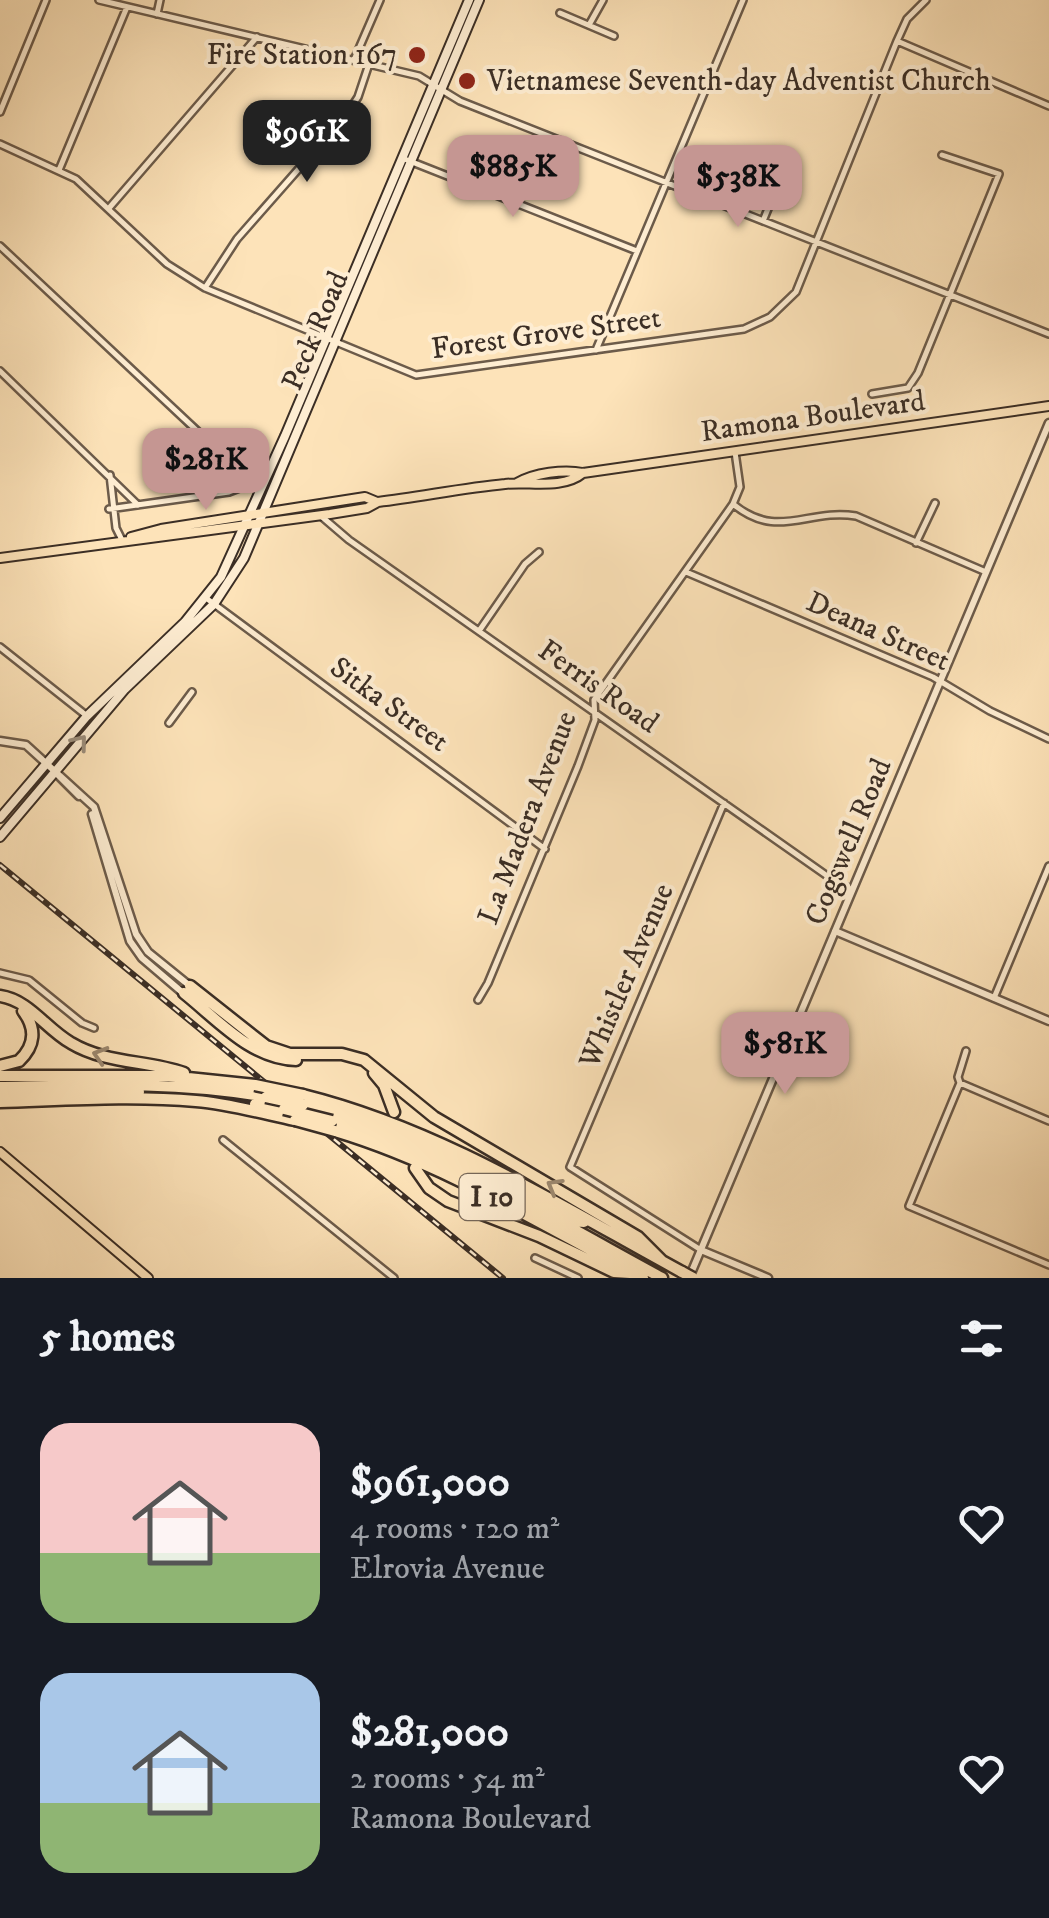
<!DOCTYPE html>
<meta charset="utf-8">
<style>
:root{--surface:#171b24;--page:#242831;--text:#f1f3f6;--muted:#9ea1a6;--accent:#c59692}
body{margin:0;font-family:"IM FELL DW Pica",serif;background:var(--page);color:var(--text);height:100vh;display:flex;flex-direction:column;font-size:38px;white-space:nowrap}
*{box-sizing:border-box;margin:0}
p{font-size:32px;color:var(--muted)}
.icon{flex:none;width:55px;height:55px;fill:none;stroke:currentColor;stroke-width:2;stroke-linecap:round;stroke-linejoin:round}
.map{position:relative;height:1278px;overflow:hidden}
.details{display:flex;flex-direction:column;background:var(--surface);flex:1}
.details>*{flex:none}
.price{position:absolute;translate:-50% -85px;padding:0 22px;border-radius:20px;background:var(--accent);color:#111;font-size:32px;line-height:65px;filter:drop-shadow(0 2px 5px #0008)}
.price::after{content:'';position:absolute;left:50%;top:60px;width:30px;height:22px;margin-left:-15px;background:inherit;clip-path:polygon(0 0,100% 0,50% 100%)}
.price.active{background:#222;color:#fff}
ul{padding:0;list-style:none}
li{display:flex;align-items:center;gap:30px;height:250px;padding:0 40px}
li span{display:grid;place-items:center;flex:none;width:280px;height:200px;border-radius:30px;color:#555}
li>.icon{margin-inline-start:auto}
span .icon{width:120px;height:120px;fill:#fffc;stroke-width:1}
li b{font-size:42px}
h2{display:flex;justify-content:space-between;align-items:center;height:120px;padding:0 40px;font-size:42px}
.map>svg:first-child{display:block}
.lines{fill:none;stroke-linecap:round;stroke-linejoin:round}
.minor-casing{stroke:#6c5b4a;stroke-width:10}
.tertiary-casing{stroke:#6c5b4a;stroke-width:11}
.secondary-casing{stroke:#3b2e25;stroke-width:12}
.primary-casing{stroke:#3b2e25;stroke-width:12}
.motorway-casing{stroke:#3b2e25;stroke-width:15}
.minor{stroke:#feedd2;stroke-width:5}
.tertiary{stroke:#feedd2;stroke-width:6}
.secondary{stroke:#feedd2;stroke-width:8}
.primary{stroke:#fde3b9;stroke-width:8}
.motorway{stroke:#fde3b9;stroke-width:10}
.rail-casing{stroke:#3b2e25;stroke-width:6}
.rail{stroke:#feedd2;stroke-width:2.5;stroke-dasharray:8;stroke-linecap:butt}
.motorway-bridge-casing{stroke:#3b2e25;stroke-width:15;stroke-linecap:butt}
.motorway-bridge{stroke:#fde3b9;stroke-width:10}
.oneway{stroke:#9c8e7c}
.oneway2{stroke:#9c886f}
.poi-dot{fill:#8f2418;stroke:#feedd2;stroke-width:4}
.labels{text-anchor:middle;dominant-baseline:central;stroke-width:8;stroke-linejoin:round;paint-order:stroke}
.shield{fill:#feedd2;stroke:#766759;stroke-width:2.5}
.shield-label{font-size:28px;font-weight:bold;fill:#3b2e25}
.poi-label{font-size:30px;fill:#3b2e25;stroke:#feedd2;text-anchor:end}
.street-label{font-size:30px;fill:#3b2e25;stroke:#feedd2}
</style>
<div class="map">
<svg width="1049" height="1278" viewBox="0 0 1049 1278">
<rect width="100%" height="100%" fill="#fde3b9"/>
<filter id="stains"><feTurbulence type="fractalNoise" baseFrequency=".002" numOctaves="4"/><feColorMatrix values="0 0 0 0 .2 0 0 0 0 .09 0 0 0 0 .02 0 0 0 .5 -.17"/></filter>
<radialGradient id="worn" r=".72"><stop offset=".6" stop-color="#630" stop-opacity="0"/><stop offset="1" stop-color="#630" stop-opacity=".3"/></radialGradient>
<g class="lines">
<g class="minor-casing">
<path id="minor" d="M99,0l320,76 41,25 589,233
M560,13l54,23
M157,14l3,-14
M589,25l14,-25
M897,41l152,65
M354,60l26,-60
M0,112l46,-112
M0,144l76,35 91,85 38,24 211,87 328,-46 26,-12 26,-25 101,-251 10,-22 19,-19
M402,158l235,93
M59,170l68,-163
M110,207l147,-170
M763,221l13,-32 11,-3
M0,246l224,210 26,22 14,5
M205,288l32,-49 110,-125 11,-17 11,-33
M596,350l147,-350
M0,371l138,134
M872,394l36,-6 10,-15 81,-199 -57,-19
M110,475l6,53 6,12
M733,504c45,37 74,4 123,12l130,56
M109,509l120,-17 13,-5 8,-9
M321,516l28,24 484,340 19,10
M916,543l19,-40
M686,572l247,105 57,34 59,28
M206,598l339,251
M479,631l46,-67 14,-12
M0,647l87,69
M169,723l23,-31
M0,973l29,7 53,43 12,5
M994,998l55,-132
M478,1000l10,-17 90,-217 17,-46 -1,-20 139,-196 7,-17 -5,-35
M966,1051l-8,26 2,6 -51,123 140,59
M960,1083l89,38
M223,1140l171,138
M701,1250l-131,-83 154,-364
M535,1258l43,20"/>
</g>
<g class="tertiary-casing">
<path id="tertiary" d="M0,741l26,4 68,62 42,127 12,18 42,34
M56,773l23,23
M92,814l38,127 12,17 41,35
M835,931l214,90
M701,1250l67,28
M689,1278l360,-855"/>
</g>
<g class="secondary-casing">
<path id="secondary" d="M0,818l87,-102 98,-94 36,-45 64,-141 184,-436
M0,837l125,-148 89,-85 30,-46 235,-558"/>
</g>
<g class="primary-casing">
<path id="primary" d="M517,483c17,-10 47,-14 66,-10l466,-67
M131,537l30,-8 204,-32 12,5
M0,558l330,-44 37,-6 11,-6c42,-5 85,-14 127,-18 24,-3 57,6 78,-11
M0,1152l148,126"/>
</g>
<g class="motorway-casing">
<path id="motorway" d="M190,986l76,60 24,8h52l22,6 70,57 204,120 24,24
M184,993c34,27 67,66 112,67
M0,996c29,4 46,33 71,47 35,21 76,17 113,30
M0,1066l19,-5c16,-15 18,-32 4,-50
M374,1073l10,12 10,27
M0,1076h169l86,9
M0,1087c90,-2 177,-6 266,10
M0,1095l139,-3
M303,1095c137,34 256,110 379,177
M0,1102c65,-2 131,-7 196,-1 34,3 66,12 99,19
M255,1104l29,5
M303,1105c97,24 183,68 271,116l10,1
M332,1121c118,35 223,99 330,157
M335,1131c110,33 207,94 308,147
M415,1168l14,20 19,13 91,35 75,36 16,1"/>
</g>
<use href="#minor" class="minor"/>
<use href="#tertiary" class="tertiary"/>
<use href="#secondary" class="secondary"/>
<use href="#primary" class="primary"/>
<use href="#motorway" class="motorway"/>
<g class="rail-casing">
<path id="rail" d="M0,865l503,413"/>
</g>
<use href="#rail" class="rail"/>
<g class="motorway-bridge-casing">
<path id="motorway-bridge" d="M255,1085l48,10
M266,1097l37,8
M284,1109l48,12
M295,1120l40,11
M682,1272l11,6"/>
</g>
<use href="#motorway-bridge" class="motorway-bridge"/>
</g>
<defs><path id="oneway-chevron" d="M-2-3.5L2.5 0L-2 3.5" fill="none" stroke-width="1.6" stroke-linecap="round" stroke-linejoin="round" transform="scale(2.5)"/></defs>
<use class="oneway" href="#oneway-chevron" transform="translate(80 742) rotate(-51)"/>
<g class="oneway2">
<use href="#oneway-chevron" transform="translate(100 1055) rotate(-163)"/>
<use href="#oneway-chevron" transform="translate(554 1186) rotate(-150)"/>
</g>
<g class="poi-dot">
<circle cx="417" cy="55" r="10"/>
<circle cx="467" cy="81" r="10"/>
</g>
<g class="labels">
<rect class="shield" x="459.5" y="1174" width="65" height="46" rx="8"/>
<g class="shield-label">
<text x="492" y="1197">I 10</text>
</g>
<g class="poi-label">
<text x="397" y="55">Fire Station 167</text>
<text x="487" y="81" text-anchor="start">Vietnamese Seventh-day Adventist Church</text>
</g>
<g class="street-label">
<text transform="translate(316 331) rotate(-67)">Peck Road</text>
<text transform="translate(546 334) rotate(-8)">Forest Grove Street</text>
<text transform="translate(813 417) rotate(-8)">Ramona Boulevard</text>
<text transform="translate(878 632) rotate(24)">Deana Street</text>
<text transform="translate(598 687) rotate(35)">Ferris Road</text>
<text transform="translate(389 705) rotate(36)">Sitka Street</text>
<text transform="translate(528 818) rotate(-69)">La Madera Avenue</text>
<text transform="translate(849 842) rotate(-67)">Cogswell Road</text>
<text transform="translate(627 976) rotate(-67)">Whistler Avenue</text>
</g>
</g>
<rect width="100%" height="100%" filter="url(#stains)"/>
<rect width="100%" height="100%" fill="url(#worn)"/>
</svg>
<b class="price active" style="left:307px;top:185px">$961K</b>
<b class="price" style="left:513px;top:220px">$885K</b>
<b class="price" style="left:738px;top:230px">$538K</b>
<b class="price" style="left:206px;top:513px">$281K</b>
<b class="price" style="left:785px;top:1097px">$581K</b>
</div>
<section class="details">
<h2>5 homes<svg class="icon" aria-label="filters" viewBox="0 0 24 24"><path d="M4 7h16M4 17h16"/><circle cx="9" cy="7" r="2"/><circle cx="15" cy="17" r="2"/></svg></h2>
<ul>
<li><span style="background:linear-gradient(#f6c9c9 65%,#8fb573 0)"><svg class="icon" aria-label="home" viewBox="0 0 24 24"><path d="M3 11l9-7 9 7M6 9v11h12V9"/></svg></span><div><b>$961,000</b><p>4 rooms · 120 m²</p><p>Elrovia Avenue</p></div><svg class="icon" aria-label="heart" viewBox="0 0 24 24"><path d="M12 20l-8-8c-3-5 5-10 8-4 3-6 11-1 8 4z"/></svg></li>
<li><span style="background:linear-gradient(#a9c7e8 65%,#8fb573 0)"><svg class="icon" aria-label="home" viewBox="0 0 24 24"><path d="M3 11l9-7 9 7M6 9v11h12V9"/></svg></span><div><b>$281,000</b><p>2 rooms · 54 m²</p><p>Ramona Boulevard</p></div><svg class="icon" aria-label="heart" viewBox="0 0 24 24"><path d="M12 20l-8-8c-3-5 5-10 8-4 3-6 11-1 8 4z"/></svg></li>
</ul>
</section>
